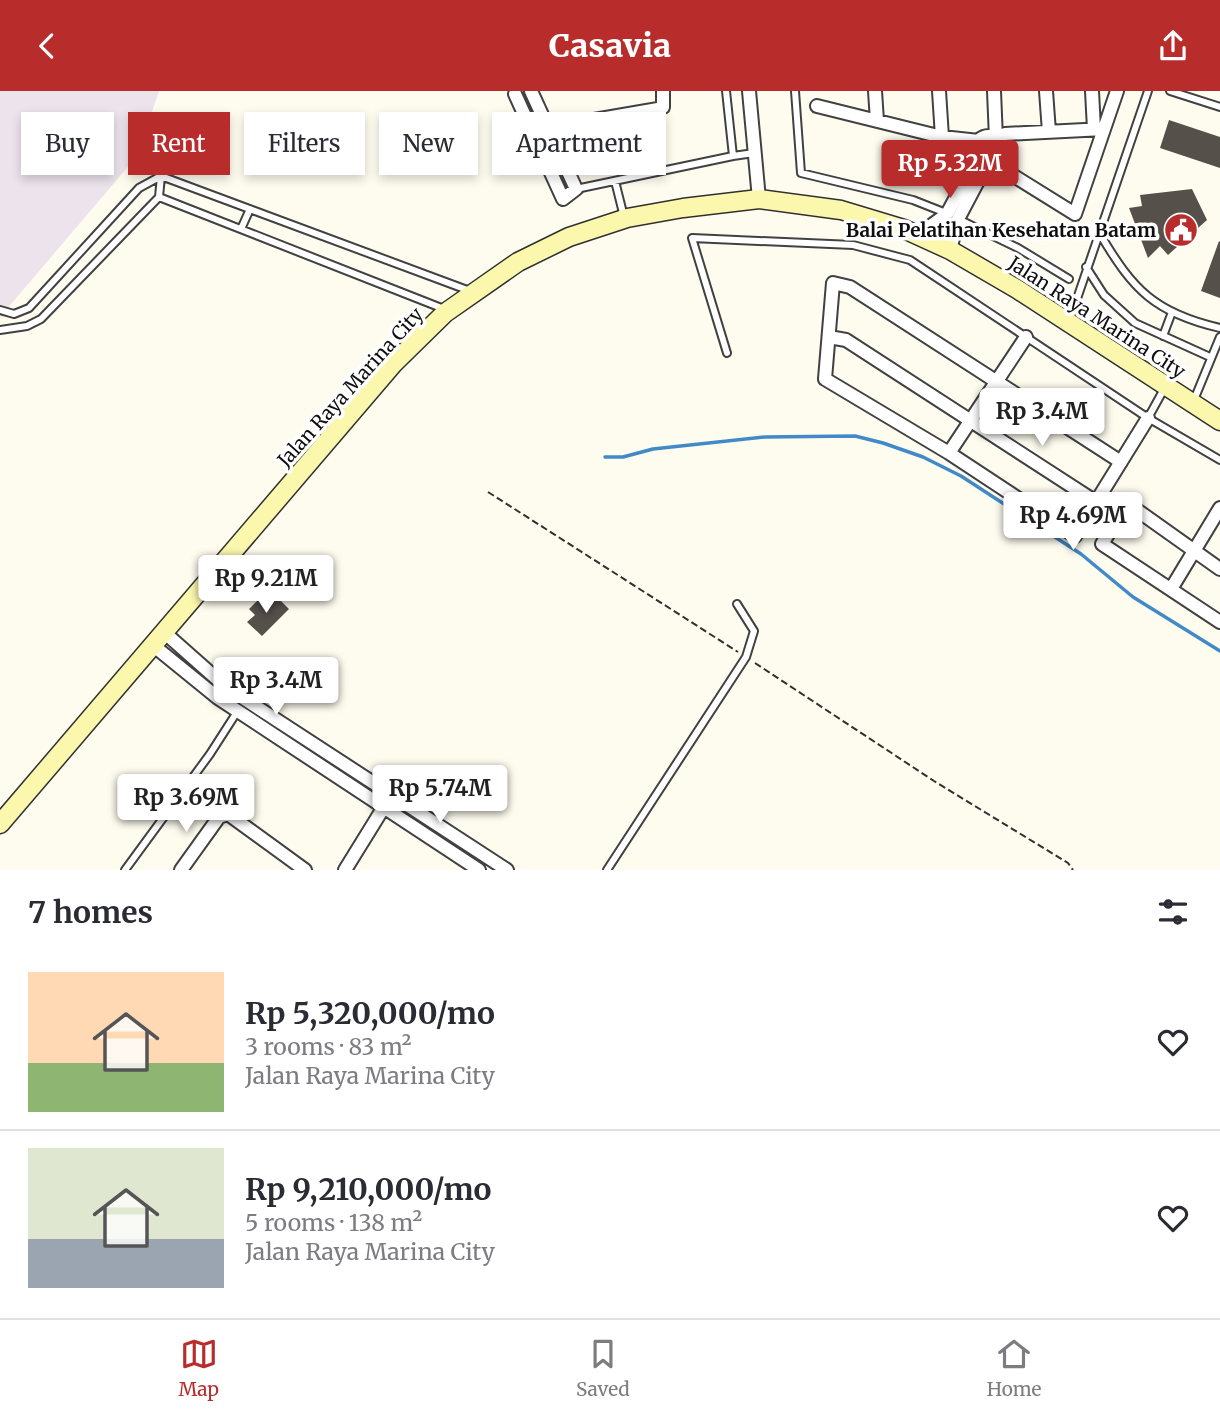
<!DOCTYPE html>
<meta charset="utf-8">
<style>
:root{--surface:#fff;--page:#f7f7f7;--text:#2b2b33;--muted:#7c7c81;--line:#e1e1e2;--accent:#b82d2c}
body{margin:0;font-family:Merriweather,serif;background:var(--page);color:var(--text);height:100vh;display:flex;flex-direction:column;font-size:26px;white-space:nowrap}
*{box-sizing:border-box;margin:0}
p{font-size:23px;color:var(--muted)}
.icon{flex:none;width:38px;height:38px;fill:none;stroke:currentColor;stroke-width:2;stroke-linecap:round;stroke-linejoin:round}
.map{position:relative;height:779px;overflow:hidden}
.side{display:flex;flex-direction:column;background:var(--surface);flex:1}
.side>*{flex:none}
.banner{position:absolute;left:21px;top:21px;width:700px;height:63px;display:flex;gap:14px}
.price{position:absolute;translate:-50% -60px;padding:0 16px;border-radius:7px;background:#fff;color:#222;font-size:23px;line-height:46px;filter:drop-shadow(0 2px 4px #0008)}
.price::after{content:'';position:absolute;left:50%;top:42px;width:21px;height:16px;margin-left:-10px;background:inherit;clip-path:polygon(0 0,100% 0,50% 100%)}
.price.current{background:var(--accent);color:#fff}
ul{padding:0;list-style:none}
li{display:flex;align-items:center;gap:21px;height:175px;padding:0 28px}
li+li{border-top:2px solid var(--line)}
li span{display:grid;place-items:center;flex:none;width:196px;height:140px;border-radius:0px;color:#555}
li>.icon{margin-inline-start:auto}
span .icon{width:84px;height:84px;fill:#fffc;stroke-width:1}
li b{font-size:30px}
h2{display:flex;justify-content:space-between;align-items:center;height:84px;padding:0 28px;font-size:30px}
.chip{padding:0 24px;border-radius:0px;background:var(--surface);box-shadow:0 4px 10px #0003;font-size:24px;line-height:63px}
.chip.current{background:var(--accent);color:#fff}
header{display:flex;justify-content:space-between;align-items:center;height:91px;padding:0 28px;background:var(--accent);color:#fff;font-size:32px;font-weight:800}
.menu{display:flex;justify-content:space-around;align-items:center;height:98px;border-top:2px solid var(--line);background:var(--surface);font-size:19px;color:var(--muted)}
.menu a{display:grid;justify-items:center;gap:4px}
.menu .current{color:var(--accent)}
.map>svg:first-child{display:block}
.industrial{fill:#ece3ec}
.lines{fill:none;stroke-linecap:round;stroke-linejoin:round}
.stream{stroke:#418ac7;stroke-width:3.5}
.building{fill:#56504b}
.service-casing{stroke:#414141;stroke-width:10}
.minor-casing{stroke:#414141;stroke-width:16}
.secondary-casing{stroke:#303030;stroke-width:21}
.path{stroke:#303030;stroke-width:2;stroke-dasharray:7 3.5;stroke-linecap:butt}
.service{stroke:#fff;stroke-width:6}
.minor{stroke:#fff;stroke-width:12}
.secondary{stroke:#fbf7ad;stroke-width:18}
.labels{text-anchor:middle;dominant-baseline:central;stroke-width:7;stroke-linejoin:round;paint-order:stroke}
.poi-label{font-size:19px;font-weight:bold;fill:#0e0e0e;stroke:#fff;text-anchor:end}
.street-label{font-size:19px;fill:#0e0e0e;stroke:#fff}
</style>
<header><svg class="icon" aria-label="back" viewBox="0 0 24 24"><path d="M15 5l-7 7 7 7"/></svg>Casavia<svg class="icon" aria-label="share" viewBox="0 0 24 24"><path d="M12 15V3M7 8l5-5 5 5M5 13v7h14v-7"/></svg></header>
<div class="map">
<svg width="1220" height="779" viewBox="0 0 1220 779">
<rect width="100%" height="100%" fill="#fefcef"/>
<path class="industrial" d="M0,0h159l-22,65 -137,161z"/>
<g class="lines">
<path class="stream" d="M605,366h18l30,-8 112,-12 90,-1 28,7 40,14 38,19 120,78 52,43 87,54"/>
</g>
<path class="building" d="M1169,29l51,17v31l-60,-20z
M1192,98l15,31 -39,35 -8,-9 -12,12 -19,-50 13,-2 -2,-11z
M1219,150l1,1v56l-19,-7z
M261,506l8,9 8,-9 12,12 -27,27 -15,-14 8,-7 -6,-6z"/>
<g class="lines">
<g class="service-casing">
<path id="service" d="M795,0l6,82 112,27 33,13
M1170,0l50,16
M733,65l21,-3
M161,85l309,115
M615,90l9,36
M576,98l157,-33 -7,-65
M159,106l285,112
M956,127l62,30 51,31
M241,138l9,-20
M1100,143c33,56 55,79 120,94
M1086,176l18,28 31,28 75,34
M0,219l14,4 15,-6 110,-120 22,-12
M1069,231l79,-231
M0,239l27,-4 14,-7 118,-122 2,-21
M1163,245l9,-24
M727,262l-35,-115 161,7 57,15 238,158 72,42
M1194,309l26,-63
M1148,327l16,-29
M234,463l26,21
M125,779l85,-116 27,-42
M607,779l139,-213 8,-26 -17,-27"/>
</g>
<g class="minor-casing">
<path id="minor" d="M749,0l10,108
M875,0l2,30
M939,0l3,46
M994,0l2,48 9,-5 99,-5
M1046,0l3,41
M1092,0l2,38
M515,3l48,105 13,-10 -45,-98
M817,15l125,31 37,4
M542,38l116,-20 5,-2v-16
M975 59a14 14 0 1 1 28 0a14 14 0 1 1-28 0Z
M993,72l82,51 42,-123
M918,144l29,-21 30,-56
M950,159l8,-31 29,-55
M829,246l17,3 250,162
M949,362l77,-116
M1121,371l-271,-175 -17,-4 -8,96 124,74 126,83 73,-118
M1220,478l-93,-66 -25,41 118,78
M1171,498l49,-81
M165,542l61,54 281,183
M154,555l64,52 261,172
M181,779l38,-53 9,-3 77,56
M345,779l42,-68"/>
</g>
<g class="secondary-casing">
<path id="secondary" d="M0,733l394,-461 51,-50 73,-51 51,-25 58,-19 56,-10 76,-9 82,11 63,19 46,21 67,39 203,132"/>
</g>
<path class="path" d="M488,401l250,160
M755,572l179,118 134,82 5,7"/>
<use href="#service" class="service"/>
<use href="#minor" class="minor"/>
<use href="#secondary" class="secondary"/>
</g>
<defs>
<g id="civic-disc" transform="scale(1.75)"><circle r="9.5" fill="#b82d2c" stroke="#fff"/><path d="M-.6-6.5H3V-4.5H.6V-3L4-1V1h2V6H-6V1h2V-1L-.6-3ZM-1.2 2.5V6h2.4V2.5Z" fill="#fff"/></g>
</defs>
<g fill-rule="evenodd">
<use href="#civic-disc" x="1181" y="139"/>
</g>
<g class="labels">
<g class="poi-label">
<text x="1156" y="139">Balai Pelatihan Kesehatan Batam</text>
</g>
<g class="street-label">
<text transform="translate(1097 226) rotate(33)">Jalan Raya Marina City</text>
<text transform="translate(350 296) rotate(-48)">Jalan Raya Marina City</text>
</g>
</g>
</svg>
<b class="price current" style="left:950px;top:109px">Rp 5.32M</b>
<b class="price" style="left:1042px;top:357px">Rp 3.4M</b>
<b class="price" style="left:1073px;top:461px">Rp 4.69M</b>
<b class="price" style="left:266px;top:524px">Rp 9.21M</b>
<b class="price" style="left:276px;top:626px">Rp 3.4M</b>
<b class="price" style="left:440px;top:734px">Rp 5.74M</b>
<b class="price" style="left:186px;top:743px">Rp 3.69M</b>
<div class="banner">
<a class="chip">Buy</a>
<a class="chip current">Rent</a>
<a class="chip">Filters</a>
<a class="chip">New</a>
<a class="chip">Apartment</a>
</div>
</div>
<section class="side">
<h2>7 homes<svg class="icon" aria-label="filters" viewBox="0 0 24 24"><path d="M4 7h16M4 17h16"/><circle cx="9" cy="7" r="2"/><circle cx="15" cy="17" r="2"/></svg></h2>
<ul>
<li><span style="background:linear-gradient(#ffd9b3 65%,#8fb573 0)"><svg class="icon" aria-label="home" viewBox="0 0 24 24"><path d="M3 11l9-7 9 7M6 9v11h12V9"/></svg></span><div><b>Rp 5,320,000/mo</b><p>3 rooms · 83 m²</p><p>Jalan Raya Marina City</p></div><svg class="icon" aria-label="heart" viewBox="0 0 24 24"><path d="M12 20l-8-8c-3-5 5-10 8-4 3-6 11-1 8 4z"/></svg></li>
<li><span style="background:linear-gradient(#dfe7d0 65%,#9aa5b1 0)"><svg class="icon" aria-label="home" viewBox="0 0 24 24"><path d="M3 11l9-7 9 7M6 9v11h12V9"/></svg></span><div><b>Rp 9,210,000/mo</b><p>5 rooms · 138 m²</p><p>Jalan Raya Marina City</p></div><svg class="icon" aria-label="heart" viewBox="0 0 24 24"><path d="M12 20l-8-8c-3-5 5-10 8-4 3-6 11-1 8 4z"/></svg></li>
</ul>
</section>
<nav class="menu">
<a class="current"><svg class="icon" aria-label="map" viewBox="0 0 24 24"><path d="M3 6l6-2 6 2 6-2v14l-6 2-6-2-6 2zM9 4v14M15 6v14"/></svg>Map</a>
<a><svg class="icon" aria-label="saved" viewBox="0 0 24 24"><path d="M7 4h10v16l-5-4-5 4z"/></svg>Saved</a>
<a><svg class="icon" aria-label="home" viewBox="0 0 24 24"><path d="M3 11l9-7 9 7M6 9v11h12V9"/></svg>Home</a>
</nav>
